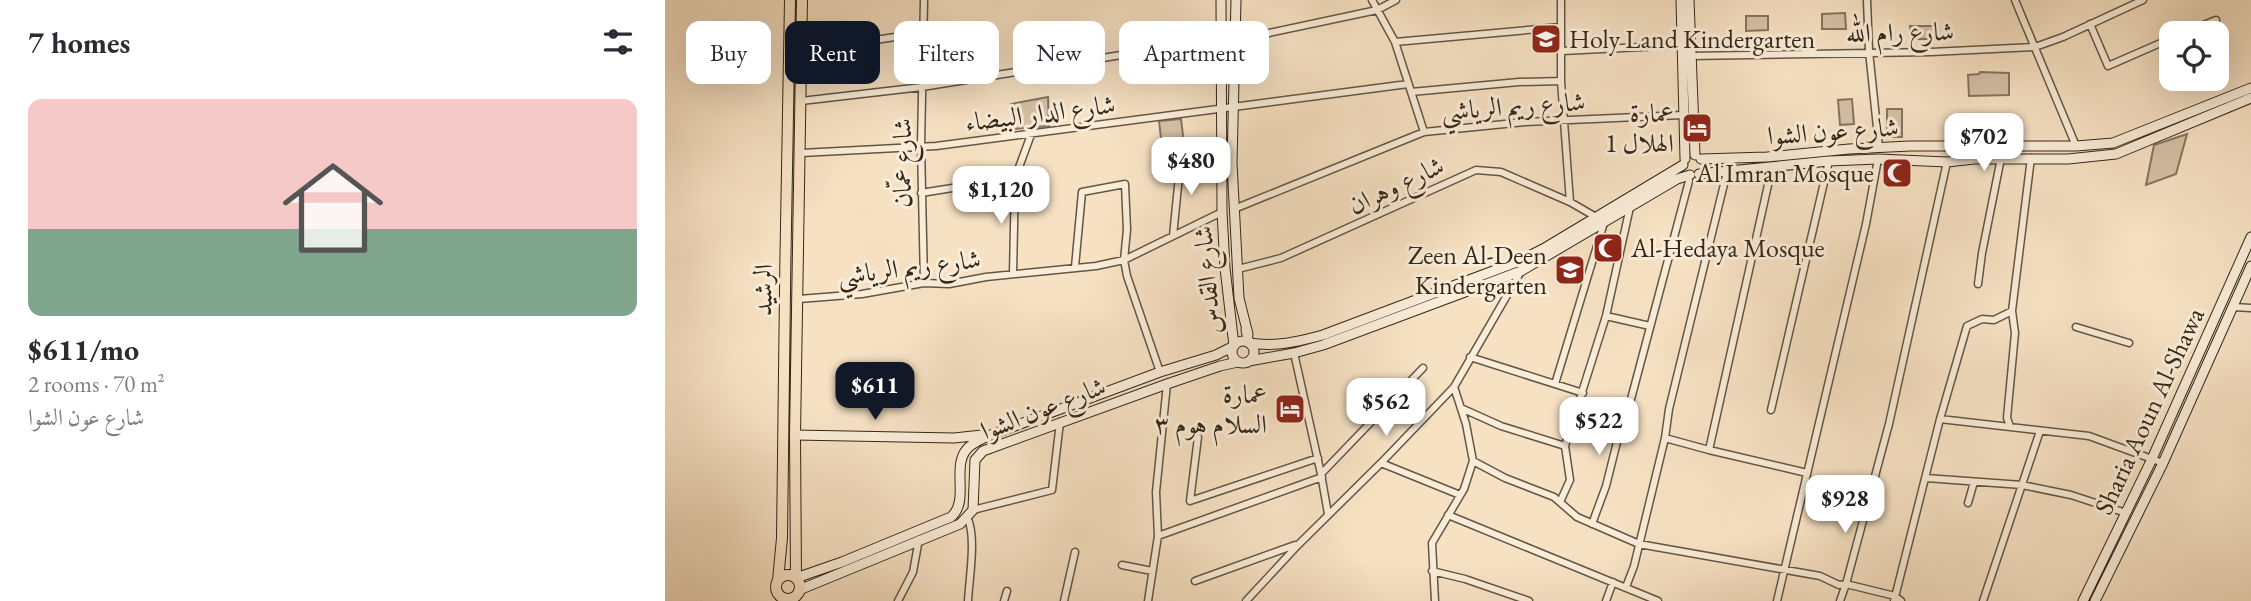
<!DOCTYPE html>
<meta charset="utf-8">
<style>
:root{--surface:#fff;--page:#f7f7f7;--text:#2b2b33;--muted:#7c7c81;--line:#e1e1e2;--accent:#111827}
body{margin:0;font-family:"EB Garamond",Amiri,serif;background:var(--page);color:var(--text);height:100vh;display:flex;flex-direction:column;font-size:26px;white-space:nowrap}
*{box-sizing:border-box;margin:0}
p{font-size:23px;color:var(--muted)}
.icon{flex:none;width:38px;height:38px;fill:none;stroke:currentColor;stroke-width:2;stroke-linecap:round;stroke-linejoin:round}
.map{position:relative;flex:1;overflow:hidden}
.details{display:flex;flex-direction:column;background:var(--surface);width:665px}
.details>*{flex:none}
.top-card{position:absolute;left:21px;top:21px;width:665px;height:63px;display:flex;gap:14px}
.tools{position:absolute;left:1494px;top:21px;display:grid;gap:14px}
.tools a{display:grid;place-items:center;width:70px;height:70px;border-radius:14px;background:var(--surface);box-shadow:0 7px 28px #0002;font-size:35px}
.price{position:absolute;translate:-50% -60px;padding:0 16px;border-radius:14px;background:#fff;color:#222;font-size:23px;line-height:46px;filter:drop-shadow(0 2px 4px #0008)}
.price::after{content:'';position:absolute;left:50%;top:42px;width:21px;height:16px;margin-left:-10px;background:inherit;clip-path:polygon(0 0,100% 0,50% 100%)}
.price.selected{background:var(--accent);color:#fff}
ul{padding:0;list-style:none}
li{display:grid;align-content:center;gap:14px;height:371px;padding:0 28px}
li+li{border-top:2px solid var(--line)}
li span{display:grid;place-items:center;height:217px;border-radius:14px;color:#555}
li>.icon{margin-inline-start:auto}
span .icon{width:126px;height:126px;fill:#fffc;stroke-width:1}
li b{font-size:30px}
h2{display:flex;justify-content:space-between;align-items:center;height:84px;padding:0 28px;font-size:30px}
.pill{padding:0 24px;border-radius:14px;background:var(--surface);box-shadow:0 7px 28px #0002;font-size:24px;line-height:63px}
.pill.selected{background:var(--accent);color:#fff}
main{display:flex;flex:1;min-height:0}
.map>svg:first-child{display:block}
.green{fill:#d5c1a6;stroke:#84745e;stroke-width:2}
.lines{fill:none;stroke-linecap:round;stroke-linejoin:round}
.street-casing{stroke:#645642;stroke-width:9}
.secondary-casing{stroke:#342717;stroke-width:11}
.primary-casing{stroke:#342717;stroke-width:12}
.street{stroke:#f9ecd8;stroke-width:6}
.secondary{stroke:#f9ecd8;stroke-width:9}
.primary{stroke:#f6e1c3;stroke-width:10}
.labels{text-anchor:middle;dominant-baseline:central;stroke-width:6;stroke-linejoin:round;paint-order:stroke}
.street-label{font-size:26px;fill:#342717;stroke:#f9ecd8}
.poi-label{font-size:26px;fill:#342717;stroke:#f9ecd8;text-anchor:end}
</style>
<main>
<section class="details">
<h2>7 homes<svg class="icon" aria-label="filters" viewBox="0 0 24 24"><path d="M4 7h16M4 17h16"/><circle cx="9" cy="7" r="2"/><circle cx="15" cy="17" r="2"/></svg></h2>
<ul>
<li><span style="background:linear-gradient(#f6c9c9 60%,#7fa58c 0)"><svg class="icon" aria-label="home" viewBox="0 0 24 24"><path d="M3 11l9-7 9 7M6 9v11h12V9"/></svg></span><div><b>$611/mo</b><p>2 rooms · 70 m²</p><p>شارع عون الشوا</p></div></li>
</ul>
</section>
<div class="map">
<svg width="1586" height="601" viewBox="0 0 1586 601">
<rect width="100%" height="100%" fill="#f6e1c3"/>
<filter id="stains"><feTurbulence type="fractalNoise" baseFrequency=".00286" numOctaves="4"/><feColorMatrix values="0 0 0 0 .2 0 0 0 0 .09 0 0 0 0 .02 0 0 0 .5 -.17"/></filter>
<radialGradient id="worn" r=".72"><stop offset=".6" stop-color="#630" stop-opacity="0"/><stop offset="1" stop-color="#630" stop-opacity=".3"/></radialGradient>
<path class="green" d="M1180,13l1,16h-24v-15z
M1081,16h22v14l-22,1z
M1245,26h25v13h-24z
M1315,72l29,1v22l-40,1 -1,-21 11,-1z
M383,97l1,29 -35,3 -3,-25z
M1187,99l2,25 -14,1 -2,-25z
M1222,109h15v28h-15z
M516,119l4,33 -22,3 -4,-34z
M1522,134l-11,40 -30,11 8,-40z"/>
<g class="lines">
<g class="street-casing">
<path id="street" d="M259,0l-3,145 3,138
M707,0l23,42 29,90
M896,0v81l9,121 26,15
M1202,0l2,51 10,96
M1350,0l61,146
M1425,24l18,42 64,-28
M1519,33l32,-13
M571,40l141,-30 19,-10
M730,42l166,-15
M136,51l121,-18
M897,51l120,-6
M1025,56l241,-4 104,-5 28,-10 80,-37
M746,92l108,-10 42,-1
M136,101l121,-14 299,-48
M136,153l135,-7 472,-62
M256,193l94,-15
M569,209l190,-77 101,-10 158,-7
M508,236l6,-60 42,-6
M410,267l7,-75 43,-8 2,46 -3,30 3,16 33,96
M573,269l43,-11 195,-88 25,2 69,30
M348,274l2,-96 17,-46
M1313,284l4,-31 19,-95
M134,299l63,-5 62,-11 25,1 37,-7 110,-11 28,-6 98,-48
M1568,307l18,1
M941,316l44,10
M1411,327l53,16
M629,353l27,121 7,40
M805,357l113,36
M890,384l49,-161
M796,408l40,18 64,20
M1106,410l58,-249
M1275,419l149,17 74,27
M1345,426l-3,-8 8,-85 -3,-22 19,-153
M533,437l-8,64 128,-43
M1000,438l44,12 98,23
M1044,450l63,-283
M808,461l32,17 49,19 23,20 62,27 181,32 19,9 7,-1 -6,17
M716,463l79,32
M656,474l102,-106
M1261,478l96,7 49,10 55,18
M895,502l10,-22 -5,-34 41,-130 24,-109
M1303,503l6,-21
M308,510l79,-20 8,-68
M783,515l210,86
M302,517c10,19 2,62 1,84
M927,524l14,-38 16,-64 9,-23 58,-218
M493,536l164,-59
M457,565l30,6
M767,571l33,8 64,22
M530,581l100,-36
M961,587l8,-21 31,-128 4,-29 58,-237
M233,601l15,-29 6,-33
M339,601l3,-10
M399,601l11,-49
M483,601l10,-65 -2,-44 11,-108
M581,601l52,-56 83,-82 73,-76 66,-114
M770,601l-3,-58 32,-54 9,-28 -7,-37 -12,-37
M941,601l7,-19
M1112,601l89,-377 12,-65
M1229,601l46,-182 27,-93 15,-7 12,1 18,-9
M1236,601l-6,-5 -49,-12 43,-160 58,-262
M1318,601l57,-170"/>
</g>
<g class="secondary-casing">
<path id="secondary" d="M571,0l-4,163 7,135 9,36
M1016,0l4,159
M1024,0l6,155
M1036,159l66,-2 82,-8 61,-3h166l37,-3 138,-55
M1034,174l130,-13 49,-2 69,3 27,-3h94l48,-5 135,-56
M581,330l3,13c27,4 48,-1 74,-8l194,-73 26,-13 140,-84
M567 352a11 11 0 1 1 22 0a11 11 0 1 1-22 0Z
M584,361l45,-8 29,-8 198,-74 156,-92 13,-4
M130,435l159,3 28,-3
M131,578l46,-16 109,-45c19,-16 0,-50 16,-68 7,-8 19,-12 29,-16l164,-61 56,-17 18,-9 -9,-78 -3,-56 -1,-212
M134,590l161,-66 13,-14 2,-50 8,-9 184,-67 53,-18 18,-4
M1418,601l68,-140 100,-224
M1430,601l68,-138 88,-197"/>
</g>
<g class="primary-casing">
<path id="primary" d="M111 587a12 12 0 1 1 24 0a12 12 0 1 1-24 0Z
M131,578l-1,-143 7,-435
M113,580l4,-42c1,-179 5,-359 8,-538"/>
</g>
<use href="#street" class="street"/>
<use href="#secondary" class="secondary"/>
<use href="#primary" class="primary"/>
</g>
<defs>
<g id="school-square" transform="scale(1.575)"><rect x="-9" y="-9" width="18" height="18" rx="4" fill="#8f2418" stroke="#f9ecd8"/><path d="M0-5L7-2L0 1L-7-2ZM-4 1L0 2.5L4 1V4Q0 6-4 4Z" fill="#fff"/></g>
<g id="hotel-square" transform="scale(1.575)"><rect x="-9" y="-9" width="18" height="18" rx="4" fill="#8f2418" stroke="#f9ecd8"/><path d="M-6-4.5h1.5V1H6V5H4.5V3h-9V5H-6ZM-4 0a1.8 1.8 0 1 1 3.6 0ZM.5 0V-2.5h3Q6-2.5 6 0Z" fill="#fff"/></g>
<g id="mosque-square" transform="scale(1.575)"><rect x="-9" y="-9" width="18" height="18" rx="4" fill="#8f2418" stroke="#f9ecd8"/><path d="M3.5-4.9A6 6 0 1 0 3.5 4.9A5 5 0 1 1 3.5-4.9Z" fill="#fff"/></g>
</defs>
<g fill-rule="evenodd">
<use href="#school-square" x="881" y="39"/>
<use href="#hotel-square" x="1032" y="128"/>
<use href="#mosque-square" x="1232" y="173"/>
<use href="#mosque-square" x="943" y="248"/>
<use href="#school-square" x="905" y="270"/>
<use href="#hotel-square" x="625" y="409"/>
</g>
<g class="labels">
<g class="street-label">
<text transform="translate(1235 32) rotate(-1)">شارع رام الله</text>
<text transform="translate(848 106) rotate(-4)">شارع ريم الرياشي</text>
<text transform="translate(375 113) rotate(-7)">شارع الدار البيضاء</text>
<text transform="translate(1168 131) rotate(-4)">شارع عون الشوا</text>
<text transform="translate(237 163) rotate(-90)">شارع عمّان</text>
<text transform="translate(731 185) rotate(-25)">شارع وهران</text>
<text transform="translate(244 267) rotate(-7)">شارع ريم الرياشي</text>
<text transform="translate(542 280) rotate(-95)">شارع القدس</text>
<text transform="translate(98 290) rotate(-89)">الرشيد</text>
<text transform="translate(378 408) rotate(-21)">شارع عون الشوا</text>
<text transform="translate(1484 411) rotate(-65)">Sharia Aoun Al-Shawa</text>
</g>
<g class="poi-label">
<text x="904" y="39" text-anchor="start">Holy Land Kindergarten</text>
<text x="1009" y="113">عمارة<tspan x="1009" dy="30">الهلال 1</tspan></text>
<text x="1209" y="173">Al Imran Mosque</text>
<text x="966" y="248" text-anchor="start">Al-Hedaya Mosque</text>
<text x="882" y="255">Zeen Al-Deen<tspan x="882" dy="30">Kindergarten</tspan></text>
<text x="602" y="394">عمارة<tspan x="602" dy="30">السلام هوم ٣</tspan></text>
</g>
</g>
<rect width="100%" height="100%" filter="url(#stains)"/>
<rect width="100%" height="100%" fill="url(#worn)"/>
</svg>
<div class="tools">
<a><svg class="icon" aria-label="locate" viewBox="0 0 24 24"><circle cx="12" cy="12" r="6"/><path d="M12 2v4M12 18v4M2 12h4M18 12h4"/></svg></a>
</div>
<b class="price" style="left:1319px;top:173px">$702</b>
<b class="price" style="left:526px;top:197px">$480</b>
<b class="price" style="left:336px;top:226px">$1,120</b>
<b class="price selected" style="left:210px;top:422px">$611</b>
<b class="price" style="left:721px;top:438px">$562</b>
<b class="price" style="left:934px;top:457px">$522</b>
<b class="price" style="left:1180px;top:535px">$928</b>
<div class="top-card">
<a class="pill">Buy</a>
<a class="pill selected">Rent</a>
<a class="pill">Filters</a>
<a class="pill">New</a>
<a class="pill">Apartment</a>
</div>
</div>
</main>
